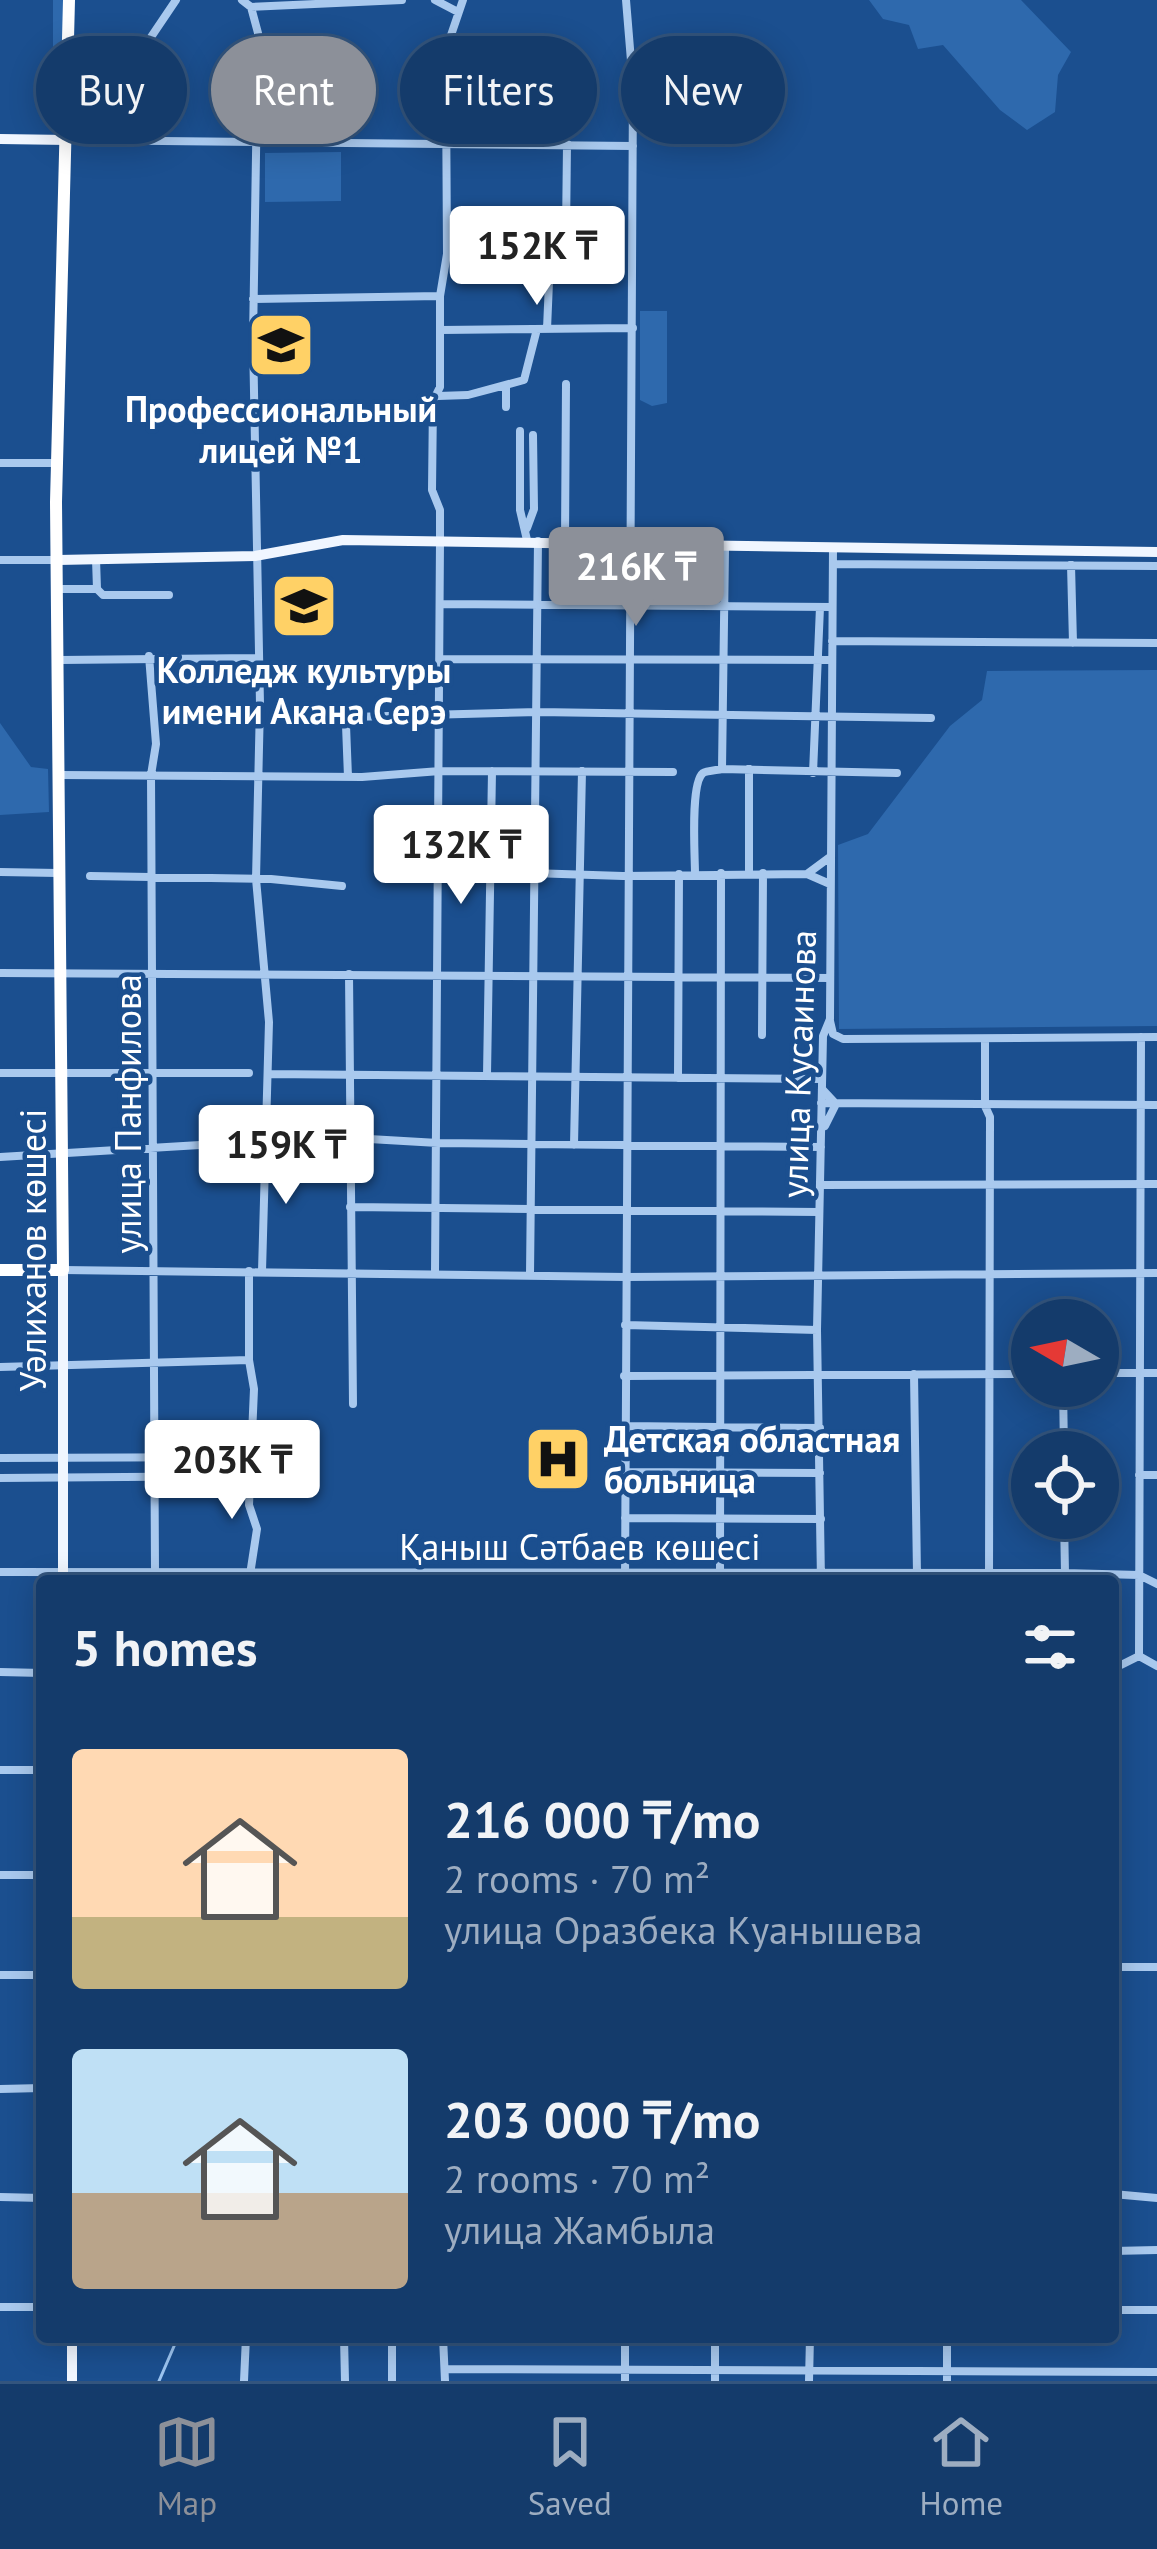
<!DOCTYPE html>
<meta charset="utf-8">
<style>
:root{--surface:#143b6b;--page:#214673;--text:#f1f3f6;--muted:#9dadc1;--line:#33557e;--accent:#8c9099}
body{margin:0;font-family:"PT Sans",sans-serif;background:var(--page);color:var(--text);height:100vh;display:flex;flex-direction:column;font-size:45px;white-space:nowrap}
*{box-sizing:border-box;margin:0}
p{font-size:39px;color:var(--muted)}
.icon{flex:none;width:66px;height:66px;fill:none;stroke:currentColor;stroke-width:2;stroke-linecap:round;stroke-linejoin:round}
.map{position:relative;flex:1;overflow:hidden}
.details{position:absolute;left:36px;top:1575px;width:1083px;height:768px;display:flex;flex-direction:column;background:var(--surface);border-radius:12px;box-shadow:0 6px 30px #0003,0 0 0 3px var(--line)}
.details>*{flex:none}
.guide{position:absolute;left:36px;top:36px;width:1086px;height:108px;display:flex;gap:24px}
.needle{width:78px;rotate:279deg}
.buttons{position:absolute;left:1011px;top:1299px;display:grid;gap:24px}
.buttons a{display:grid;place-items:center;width:108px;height:108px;border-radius:50%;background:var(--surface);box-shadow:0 6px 30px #0003,0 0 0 3px var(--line);font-size:60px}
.price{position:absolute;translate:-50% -102px;padding:0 27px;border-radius:12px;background:#fff;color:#222;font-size:39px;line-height:78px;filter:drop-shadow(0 3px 6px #0008)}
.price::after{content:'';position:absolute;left:50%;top:72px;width:36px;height:27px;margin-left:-18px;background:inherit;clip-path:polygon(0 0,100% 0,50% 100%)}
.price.selected{background:var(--accent);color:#fff}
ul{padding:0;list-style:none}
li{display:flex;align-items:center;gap:36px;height:300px;padding:0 36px}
li span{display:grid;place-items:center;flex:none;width:336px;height:240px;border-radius:12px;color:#555}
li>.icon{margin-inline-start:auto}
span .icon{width:144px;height:144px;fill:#fffc;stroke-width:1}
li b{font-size:51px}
h2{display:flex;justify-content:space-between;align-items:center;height:144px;padding:0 36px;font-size:51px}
.tag{padding:0 42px;border-radius:54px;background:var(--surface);box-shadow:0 6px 30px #0003,0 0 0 3px var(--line);font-size:42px;line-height:108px}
.tag.selected{background:var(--accent);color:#fff}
.menu{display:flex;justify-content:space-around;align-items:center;height:168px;border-top:3px solid var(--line);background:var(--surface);font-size:33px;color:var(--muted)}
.menu a{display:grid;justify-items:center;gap:6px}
.menu .selected{color:var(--accent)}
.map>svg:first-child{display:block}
.green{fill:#2e69ad}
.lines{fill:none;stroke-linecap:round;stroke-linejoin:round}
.stream{stroke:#9cc4f0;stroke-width:3}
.minor{stroke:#a9c9ee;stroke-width:8}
.major{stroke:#f0f6ff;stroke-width:10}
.highway{stroke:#fff;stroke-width:12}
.labels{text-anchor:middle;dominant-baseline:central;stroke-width:9;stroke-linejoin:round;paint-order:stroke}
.poi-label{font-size:36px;font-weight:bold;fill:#fff;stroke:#1b4f8f}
.street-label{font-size:36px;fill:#fff;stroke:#1b4f8f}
</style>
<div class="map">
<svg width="1157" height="2381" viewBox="0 0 1157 2381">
<rect width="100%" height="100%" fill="#1b4f8f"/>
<path class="green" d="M53,0h10v114l-2,6 -8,1z
M869,0h152l50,52 -13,23 -3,37 -28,18 -27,-20 -57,-65 -25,4 -9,-24 -26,-6z
M341,152v49l-76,1v-49z
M640,311h27v92l-15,3 -12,-6z
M1157,670v356l-318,3 -1,-184 30,-11 82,-108 32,-26 5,-29z
M0,723l31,44 17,2 1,43 -49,3z"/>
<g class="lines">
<path class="stream" d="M159,2381l19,-44"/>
<path class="minor" d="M242,0l9,7 151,-7
M435,0l23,12
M251,7l7,26 -5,306 7,365 -4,175 13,143 -7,249
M301,122l1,-36 7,-6 3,-17 16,-4 1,-4
M83,138l93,-138
M68,140l565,6
M253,299l187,-3
M547,329l3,-71 16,-26 1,-88
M441,330l192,-2
M438,396l30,-1 56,-15 13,-51
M506,407v-20
M520,431v79l7,30
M0,463h56
M527,528l7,-19 -1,-74
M565,541l1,-157
M96,559l1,30 6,6h66
M0,560h56
M833,564l324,2
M1071,565l2,78
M59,589h38
M440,604l392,3
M832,641l325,2
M149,656l7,88 -5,31 4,797
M440,659l392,1
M60,660l198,-2
M722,769l3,-220
M813,773l7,-166
M60,775l302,2 78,-6 233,1
M348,777l-2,-52 5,-8 187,-5 393,6
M439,870l184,6 184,-2 23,10
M0,872l58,1
M749,873v-104
M695,874c0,-18 -5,-91 8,-101 3,-2 15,-3 19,-4l175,4
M807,874l23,-17
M90,876l181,3 71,7
M0,973l830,5
M349,974l4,430
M830,1021l3,13 10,5 314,-2
M762,1035l1,-162
M985,1040v66l5,11 -1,464
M0,1073h249
M268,1074l554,5
M487,1075l5,-304
M678,1078l1,-204
M822,1089l14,15 -11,22
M821,1103l336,2
M268,1140l84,-2 86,5 383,4
M574,1145l8,-374
M0,1157l250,-15
M820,1185l337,-1
M350,1207l469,5
M63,1270l563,7 531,-4
M435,1273l5,-733v-30l-8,-20 1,-89 7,-14v-91l7,-42 -1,-167 2,-43 15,-44
M530,1275l8,-734
M625,1325l192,5
M0,1367l249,-7
M1098,1373h59
M914,1374l3,200
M624,1376l408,-2
M1063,1386l1,66
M624,1426l196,2
M0,1458l250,-1
M625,1472l195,1
M1139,1475h18
M0,1478l249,-2
M625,1518l196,1
M1064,1518l1,55
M0,1572l1065,1 74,2 18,9
M720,1574l1,-701
M249,1581l8,-52 -8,-24 5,-116 -5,-29v-89
M625,1581l8,-1496 -7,-85
M821,1581l-4,-251 6,-294 7,-17 3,-471
M1139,1656l2,-619
M1113,1658l8,7 18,-9 18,10
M0,1672l42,1
M0,1770h42
M0,1875h42
M1113,1967h44
M0,1975h42
M0,2089l42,-1
M1113,2194l44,4
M0,2197l42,1
M1113,2251l44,-1
M0,2307h42
M1113,2310h44
M344,2337l1,44
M392,2337v44
M443,2337l2,44
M625,2337v44
M445,2369l712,3
M244,2381l2,-44
M715,2381v-44
M809,2381l1,-44
M947,2381v-44"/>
<path class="major" d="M0,139l68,1
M58,560l197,-4 88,-16 814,12
M63,1581v-311
M72,2337v44"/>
<path class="highway" d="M0,1270h63l-7,-768 13,-502"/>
</g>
<defs>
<g id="university-square" transform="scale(3.45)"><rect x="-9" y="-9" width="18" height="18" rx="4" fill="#ffd166" stroke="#1b4f8f"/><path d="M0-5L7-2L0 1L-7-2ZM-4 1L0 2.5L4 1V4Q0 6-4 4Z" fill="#111"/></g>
<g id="hospital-square" transform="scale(3.45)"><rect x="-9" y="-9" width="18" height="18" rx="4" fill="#ffd166" stroke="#1b4f8f"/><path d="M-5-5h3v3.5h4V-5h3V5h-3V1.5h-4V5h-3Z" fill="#111"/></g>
</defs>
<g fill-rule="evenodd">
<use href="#university-square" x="281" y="345"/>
<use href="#university-square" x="304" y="606"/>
<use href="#hospital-square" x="558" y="1459"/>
</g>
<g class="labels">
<g class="poi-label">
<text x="281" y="408">Профессиональный<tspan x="281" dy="41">лицей №1</tspan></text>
<text x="304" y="669">Колледж культуры<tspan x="304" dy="41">имени Акана Серэ</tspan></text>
<text x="604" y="1438" text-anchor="start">Детская областная<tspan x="604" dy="41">больница</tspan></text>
</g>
<g class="street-label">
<text transform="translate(798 1064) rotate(-88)">улица Кусаинова</text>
<text transform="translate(127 1114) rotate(-90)">улица Панфилова</text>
<text transform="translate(32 1250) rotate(-90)">Уәлиханов көшесі</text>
<text x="580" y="1546">Қаныш Сәтбаев көшесі</text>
</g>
</g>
</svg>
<div class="buttons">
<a><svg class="needle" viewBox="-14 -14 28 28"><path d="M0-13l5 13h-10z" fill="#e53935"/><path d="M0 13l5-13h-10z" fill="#9dadc1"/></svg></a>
<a><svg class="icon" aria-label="locate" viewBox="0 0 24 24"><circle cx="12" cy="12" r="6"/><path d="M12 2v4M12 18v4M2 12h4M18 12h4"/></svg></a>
</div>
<b class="price" style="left:537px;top:308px">152K ₸</b>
<b class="price selected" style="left:636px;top:629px">216K ₸</b>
<b class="price" style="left:461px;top:907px">132K ₸</b>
<b class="price" style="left:286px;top:1207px">159K ₸</b>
<b class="price" style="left:232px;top:1522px">203K ₸</b>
<div class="guide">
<a class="tag">Buy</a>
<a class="tag selected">Rent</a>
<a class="tag">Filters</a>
<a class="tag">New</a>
</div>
<section class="details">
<h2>5 homes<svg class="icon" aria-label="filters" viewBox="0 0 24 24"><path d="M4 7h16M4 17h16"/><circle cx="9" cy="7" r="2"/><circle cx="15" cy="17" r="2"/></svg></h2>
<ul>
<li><span style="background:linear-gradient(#ffd9b3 70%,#c2b280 0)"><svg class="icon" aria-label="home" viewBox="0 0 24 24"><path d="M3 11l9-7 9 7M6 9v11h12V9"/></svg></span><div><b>216 000 ₸/mo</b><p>2 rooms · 70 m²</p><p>улица Оразбека Куанышева</p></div></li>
<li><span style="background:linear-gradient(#bfe0f5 60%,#b9a48a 0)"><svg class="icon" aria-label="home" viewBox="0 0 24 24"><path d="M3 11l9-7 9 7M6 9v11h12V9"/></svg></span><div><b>203 000 ₸/mo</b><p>2 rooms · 70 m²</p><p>улица Жамбыла</p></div></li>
</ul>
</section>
</div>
<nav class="menu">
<a class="selected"><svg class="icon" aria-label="map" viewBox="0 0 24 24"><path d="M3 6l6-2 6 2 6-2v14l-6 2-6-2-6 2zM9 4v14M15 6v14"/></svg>Map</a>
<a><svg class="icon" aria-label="saved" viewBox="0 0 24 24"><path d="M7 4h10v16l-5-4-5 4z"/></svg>Saved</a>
<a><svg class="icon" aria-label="home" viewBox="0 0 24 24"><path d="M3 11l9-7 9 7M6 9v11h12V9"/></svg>Home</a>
</nav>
